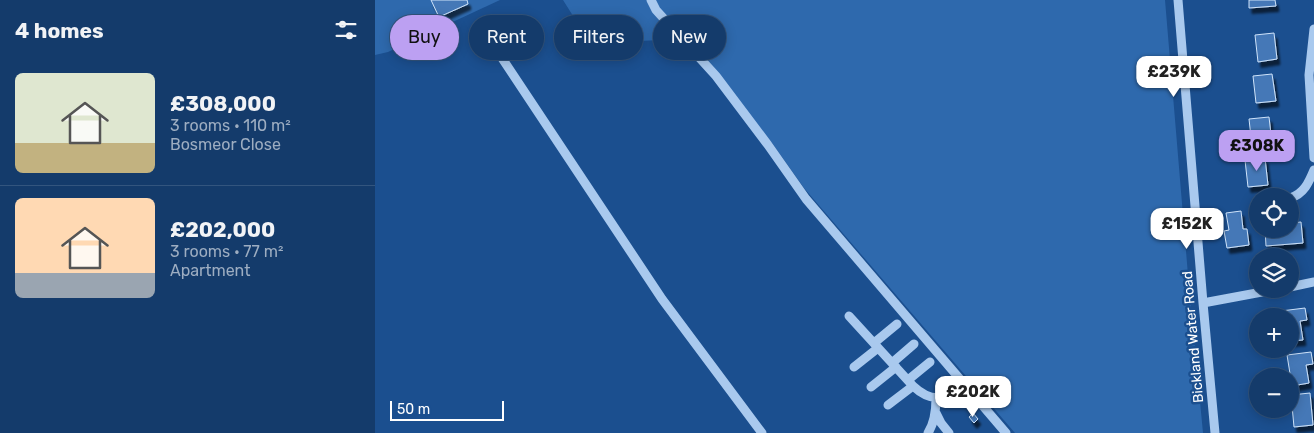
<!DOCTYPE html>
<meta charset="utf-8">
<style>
:root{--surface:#143b6b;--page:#214673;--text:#f1f3f6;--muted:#9dadc1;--line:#33557e;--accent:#bca0f2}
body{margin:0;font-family:Rubik,sans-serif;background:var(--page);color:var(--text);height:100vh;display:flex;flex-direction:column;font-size:19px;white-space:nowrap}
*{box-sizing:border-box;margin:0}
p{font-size:16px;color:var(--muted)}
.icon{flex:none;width:28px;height:28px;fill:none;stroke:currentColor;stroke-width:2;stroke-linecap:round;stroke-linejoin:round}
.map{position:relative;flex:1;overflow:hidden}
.side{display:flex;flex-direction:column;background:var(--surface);width:375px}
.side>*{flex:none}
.hud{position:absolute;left:15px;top:15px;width:475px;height:45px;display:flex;gap:10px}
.buttons{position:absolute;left:874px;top:188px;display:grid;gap:10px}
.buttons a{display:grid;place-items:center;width:50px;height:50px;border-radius:50%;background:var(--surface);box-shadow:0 2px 12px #0003,0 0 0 1px var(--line);font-size:25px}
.scale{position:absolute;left:15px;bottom:12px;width:114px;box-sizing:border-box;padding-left:5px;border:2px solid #fff;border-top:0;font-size:14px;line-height:18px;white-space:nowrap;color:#fff;-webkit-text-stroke:4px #1b4f8f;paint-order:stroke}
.price{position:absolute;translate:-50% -42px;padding:0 11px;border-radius:10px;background:#fff;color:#222;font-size:16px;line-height:32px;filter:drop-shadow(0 1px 2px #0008)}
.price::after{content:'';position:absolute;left:50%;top:30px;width:15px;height:11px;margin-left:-8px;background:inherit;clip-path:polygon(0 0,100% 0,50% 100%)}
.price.current{background:var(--accent);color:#111}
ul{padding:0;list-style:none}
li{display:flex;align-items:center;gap:15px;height:125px;padding:0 15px}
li+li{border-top:1px solid var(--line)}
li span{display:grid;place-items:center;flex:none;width:140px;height:100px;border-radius:8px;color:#555}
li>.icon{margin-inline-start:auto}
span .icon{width:60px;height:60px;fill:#fffc;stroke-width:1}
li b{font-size:21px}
h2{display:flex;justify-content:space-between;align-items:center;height:60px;padding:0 15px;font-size:21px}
.chip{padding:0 18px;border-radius:22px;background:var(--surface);box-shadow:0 2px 12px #0003,0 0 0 1px var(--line);font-size:18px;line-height:45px}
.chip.current{background:var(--accent);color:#111}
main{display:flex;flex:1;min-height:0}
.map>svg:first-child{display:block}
.green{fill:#2e69ad}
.building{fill:#4478b7;stroke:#cfe3fa;filter:url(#shadow)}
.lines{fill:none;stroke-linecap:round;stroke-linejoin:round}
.minor{stroke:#a9c9ee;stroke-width:9}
.labels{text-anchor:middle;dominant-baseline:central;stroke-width:5;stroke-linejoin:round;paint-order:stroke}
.street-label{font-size:14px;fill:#fff;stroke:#1b4f8f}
</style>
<main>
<section class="side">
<h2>4 homes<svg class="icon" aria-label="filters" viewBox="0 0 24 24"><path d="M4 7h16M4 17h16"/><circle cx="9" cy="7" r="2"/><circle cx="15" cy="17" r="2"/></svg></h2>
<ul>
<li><span style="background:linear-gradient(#dfe7d0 70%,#c2b280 0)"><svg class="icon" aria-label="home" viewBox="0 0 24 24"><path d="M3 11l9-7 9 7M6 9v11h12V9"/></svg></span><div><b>£308,000</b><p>3 rooms · 110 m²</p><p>Bosmeor Close</p></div></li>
<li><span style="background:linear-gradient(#ffd9b3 75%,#9aa5b1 0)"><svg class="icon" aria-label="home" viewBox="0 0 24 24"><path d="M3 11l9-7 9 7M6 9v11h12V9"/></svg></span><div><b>£202,000</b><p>3 rooms · 77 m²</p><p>Apartment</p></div></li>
</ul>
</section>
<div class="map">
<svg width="939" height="433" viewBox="0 0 939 433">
<defs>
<filter id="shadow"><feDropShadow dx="3" dy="5.5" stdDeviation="1" flood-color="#0009"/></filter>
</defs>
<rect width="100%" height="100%" fill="#1b4f8f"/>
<path class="green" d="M0,0h125l-112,52 -13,3z
M188,0h602l23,275 15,158h-188l-211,-245 -32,-45 -85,-104 -97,4z"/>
<path class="building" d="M56,0h36l1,4 -29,13z
M874,0h26l1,6 -27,2z
M899,33l3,26 -19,3 -3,-27z
M897,74l4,27 -20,2 -3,-27z
M894,117l3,26 -20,3 -3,-27z
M890,158l3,27 -20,2 -3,-27z
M866,211l2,18h4l2,16 -22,3 -3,-17 5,-1 -3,-17z
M926,222l2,21 -37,3 -1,-17h25v-6z
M930,308l2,12 -7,1 3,19 -13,1v-25h-8l-1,-5z
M936,352l2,12 -7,1 3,18 -17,3 -5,-31z
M935,393l3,32 -19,2 -3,-32z
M598,413l5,6 -4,4 -5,-6z"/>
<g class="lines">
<path class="minor" d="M276,0l5,10 60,66 52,69 38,54 200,234
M803,0l25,303 12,130
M939,29l-5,46 5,83
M113,37l174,262 100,134
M915,198c14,-4 19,-16 24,-28
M881,211l1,-1
M915,287l24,-5
M828,303l75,-14
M474,316l64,70c18,17 34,15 52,-2
M499,343l23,-19
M517,363l22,-19
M479,367l24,-19
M533,380l22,-18
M496,387l25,-20
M513,405l25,-19
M561,413l5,10 8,10
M553,433c7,-11 8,-23 8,-35"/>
</g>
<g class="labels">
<g class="street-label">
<text transform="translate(818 337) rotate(-95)">Bickland Water Road</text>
</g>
</g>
</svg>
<div class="buttons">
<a><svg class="icon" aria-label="locate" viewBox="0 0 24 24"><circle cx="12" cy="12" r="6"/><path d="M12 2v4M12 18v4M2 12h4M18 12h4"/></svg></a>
<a><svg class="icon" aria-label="layers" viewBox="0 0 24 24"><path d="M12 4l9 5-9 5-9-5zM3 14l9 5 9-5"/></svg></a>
<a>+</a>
<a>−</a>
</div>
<div class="scale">50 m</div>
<b class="price" style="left:799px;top:98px">£239K</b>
<b class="price current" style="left:882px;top:172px">£308K</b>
<b class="price" style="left:812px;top:250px">£152K</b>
<b class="price" style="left:598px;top:418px">£202K</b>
<div class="hud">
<a class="chip current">Buy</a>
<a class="chip">Rent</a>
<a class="chip">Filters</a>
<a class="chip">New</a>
</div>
</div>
</main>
